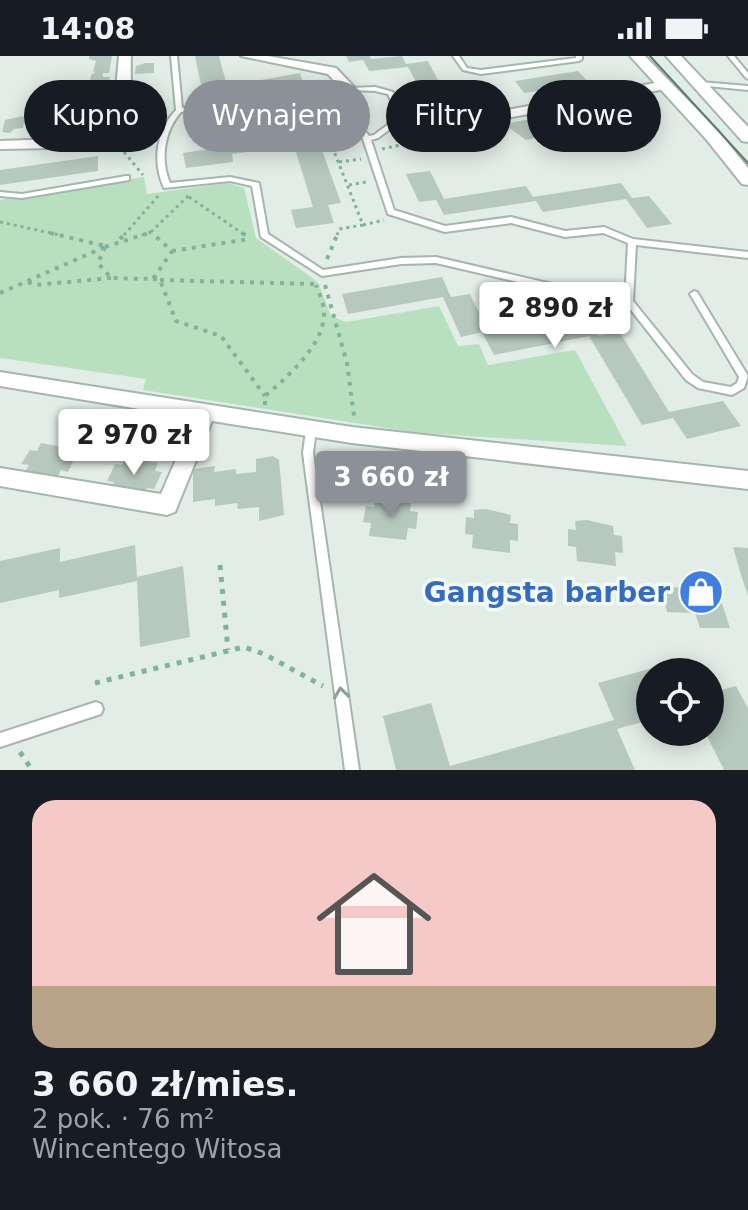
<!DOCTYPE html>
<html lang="pl">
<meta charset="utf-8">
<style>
:root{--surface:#171b24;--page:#242831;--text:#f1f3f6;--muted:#9ea1a6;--line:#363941;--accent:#8c9099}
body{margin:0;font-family:"DejaVu Sans",sans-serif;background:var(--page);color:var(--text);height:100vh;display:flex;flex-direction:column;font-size:30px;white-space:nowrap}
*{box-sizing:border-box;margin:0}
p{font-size:26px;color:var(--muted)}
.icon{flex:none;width:44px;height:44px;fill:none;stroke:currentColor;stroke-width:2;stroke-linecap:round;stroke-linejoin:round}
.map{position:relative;height:714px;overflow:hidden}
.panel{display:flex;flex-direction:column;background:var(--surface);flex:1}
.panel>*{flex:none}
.hud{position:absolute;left:24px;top:24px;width:700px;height:72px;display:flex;gap:16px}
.tools{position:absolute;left:636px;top:602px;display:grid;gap:16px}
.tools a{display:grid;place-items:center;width:88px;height:88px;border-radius:50%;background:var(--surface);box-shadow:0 4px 20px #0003;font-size:40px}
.price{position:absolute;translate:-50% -68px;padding:0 18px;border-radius:8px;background:#fff;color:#222;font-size:26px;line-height:52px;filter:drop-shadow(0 2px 4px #0008)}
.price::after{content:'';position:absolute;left:50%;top:48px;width:24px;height:18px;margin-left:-12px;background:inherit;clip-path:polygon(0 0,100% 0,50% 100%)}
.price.current{background:var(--accent);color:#fff}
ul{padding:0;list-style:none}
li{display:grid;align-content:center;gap:16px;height:424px;padding:0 32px}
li+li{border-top:2px solid var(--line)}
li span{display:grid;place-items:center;height:248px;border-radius:24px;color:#555}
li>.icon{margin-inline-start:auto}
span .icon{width:144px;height:144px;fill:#fffc;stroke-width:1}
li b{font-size:34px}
.chip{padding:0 28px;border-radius:36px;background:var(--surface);box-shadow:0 4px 20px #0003;font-size:28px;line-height:72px}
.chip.current{background:var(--accent);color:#fff}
.status{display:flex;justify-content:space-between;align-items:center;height:56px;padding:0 40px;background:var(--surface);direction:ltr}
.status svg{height:22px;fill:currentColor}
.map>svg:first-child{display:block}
.green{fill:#b9e0be}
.building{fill:#b7c8bf}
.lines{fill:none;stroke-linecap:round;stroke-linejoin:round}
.service-casing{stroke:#a4b6ad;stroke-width:4}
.minor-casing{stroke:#a4b6ad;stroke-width:4}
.tertiary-casing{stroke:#a4b6ad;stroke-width:4}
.path-far2{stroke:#80b39c;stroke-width:3;stroke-dasharray:3 4;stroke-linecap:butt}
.path-far1{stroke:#80b39c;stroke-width:4;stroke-dasharray:4 6;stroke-linecap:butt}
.path{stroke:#80b39c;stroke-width:5;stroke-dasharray:5 7;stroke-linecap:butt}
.service{fill:#fff;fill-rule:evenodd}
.minor{fill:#fff;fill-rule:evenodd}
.tertiary{fill:#fff;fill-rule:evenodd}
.tram{stroke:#5b7c6e;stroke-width:2}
.oneway{stroke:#90a099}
.labels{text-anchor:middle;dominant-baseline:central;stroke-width:7;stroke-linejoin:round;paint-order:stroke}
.shop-label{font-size:28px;font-weight:bold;fill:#366cbe;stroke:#f3f9f5;text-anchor:end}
</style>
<div class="status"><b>14:08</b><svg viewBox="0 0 49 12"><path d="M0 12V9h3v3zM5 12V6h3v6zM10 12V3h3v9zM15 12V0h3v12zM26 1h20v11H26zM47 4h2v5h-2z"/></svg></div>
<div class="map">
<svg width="748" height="714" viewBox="0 0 748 714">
<rect width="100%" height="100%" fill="#e2ede7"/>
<path class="green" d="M144,121l3,17 81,-11 16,5 12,50 62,44 13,34 15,6 93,-16 19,40 21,-2 9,21 87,-15 52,96 -208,-13 -276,-43 3,-11 -146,-21v-158z"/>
<path class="building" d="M89,0h23l-3,17h-6v4h7l-2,10 -19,1 2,-13 6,-4 -4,1 3,-11 -7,-2z
M195,0h24l8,30 73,-13 4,12 -82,15 -3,-13 -17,3z
M346,0h24l1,3 31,-3 4,8 22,-3 11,21h-7l23,44 -24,4 -23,-45 9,-1 -9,-17 -39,4 -6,-11 -14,2z
M145,7h9v10l-19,1 1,-8z
M578,15l11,12 -65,10 -9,-12z
M107,51v5h4l-1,9 -30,1 1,-11z
M595,53l11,11 -32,5 4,5 -52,10 -22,-16 72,-14 3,3z
M22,60l3,2 -2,10 -9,1 -4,4 -8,-1 3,-12z
M645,74l7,8 -23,3 -7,-8z
M289,75l2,8 26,-3 24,67 -13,2 6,18 -38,5 -5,-18 22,-3 -19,-61 -62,8 1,8 -47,6 -3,-15 47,-7 -2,-6z
M98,100v15l-98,14v-15z
M430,115l14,28 82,-13 7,11 88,-14 11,15 17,-2 23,28 -25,4 -21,-29 -83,13 -7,-11 -92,14 -8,-15 -17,2 -13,-28z
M442,221l9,20 19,-3 18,37 96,-17 14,22 21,-5 50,81 54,-11 18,25 -54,13 -14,-21 -31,7 -53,-89 -95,19 -12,-23 -21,5 -18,-40 -95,17 -6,-20z
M41,387l32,6 -4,7 6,1 -7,15 -7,-2 -6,12 -33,-5 7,-12 -8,-1 9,-14 7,1z
M273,400l6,4 5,55 -25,6v-14l-21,2 -1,-6 -22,3v-7l-22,3v-33l22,-3 -1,6 22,-3v5l20,-2v-13z
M126,401l32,6 -3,8 7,1 -8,17 -7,-1 -4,9 -34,-6 5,-9 -7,-1 8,-17 7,1z
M375,442l24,1 12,4 -1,8 8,1 -2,17 -8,-1 -2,12 -37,-4 2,-13 -8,-1 3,-16 8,1z
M486,453l25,6 -1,8 8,1v17l-8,-1v13l-38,-5 1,-13 -8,-1 1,-17 8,1v-8z
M587,464l26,6 1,9 8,1 1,17 -8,-1 1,14 -39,-5 -1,-14 -8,-1v-17l8,1 -1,-9z
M135,489l2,32 46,-11 7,71 -50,10 -3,-66 -78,17v-8l-59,13v-42l60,-13v14z
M733,491l15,1v47l-6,-17z
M661,531l56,1 13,40h-30l-5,-15 -28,-1z
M671,607l5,9h-26v48l-33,9 18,41h-239l-13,-54 48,-13 19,63 164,-46 -16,-37z
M736,630l12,22v62h-24l-19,-38h5v-39z"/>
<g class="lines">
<g class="service-casing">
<path id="service" d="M171,0h6l5,52 140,-19 53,-2 18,5 12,26 -27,20 -7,2 23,70 51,16 66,-9 54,14 39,-4 29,12 115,13v6l-112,-13 -3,56 59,73 11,8 28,5 6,-4 2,-6 -49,-83 4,-3 3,1 51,84 -4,12 -12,7 -34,-7 -12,-8 -59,-75h-10l-181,-42 -35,1 -79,12 -61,-39 -9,-51 -22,-5 -66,7c-12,-26 -8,-57 12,-78zM351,34l24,1 13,3 10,23 -24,18 -5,1 -25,-32 -5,1 24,34 25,75 57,18 66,-9 54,14 38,-4 25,10 -3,56h-8l-181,-42 -35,1 -78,12 -55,-36 -9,-51 -29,-6 -60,6c-10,-23 -6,-52 11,-71l109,-16z
M453,0h6l8,12 14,2 95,-12v-2h6v3l-3,2 -98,13 -18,-4z
M728,0h6l14,17v6l-2,-1z
M700,26l48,4v4l-50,-5v-2z
M603,38h4l25,27v2h-4l-25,-27z
M126,120h3v4l-107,18 -22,-2v-4l22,2z
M311,370l4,1 1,3 -3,23 46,317h-14l-42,-317 3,-23 1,-3z
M96,646l5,2 2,5 -2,5 -101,33v-14z"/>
</g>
<g class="minor-casing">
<path id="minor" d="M119,0h12c-1,17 2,77 -3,87l-17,4 -111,2v-8l117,-4 -2,-37z
M241,0h27l68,12 19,20 -12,3 -15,-17z
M666,25l6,4 -1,3 -170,31 -7,-4 7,-4z
M0,316l352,55 396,44v18l-396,-46 -140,-22 -37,91 -8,3 -167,-29v-18l161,26 33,-76 -194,-32z"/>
</g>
<g class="tertiary-casing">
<path id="tertiary" d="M630,0h15l73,75 30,37v17l-6,-1 -36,-45z
M666,0h15l67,71v15l-6,-1z"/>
</g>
<path class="path-far2" d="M297,50l7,5 3,9 21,16 35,89 -24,4 -2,6
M273,53l4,15
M307,64l29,-4
M332,87l22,-3
M382,93l85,-19
M124,96l19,23
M339,106l22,-3
M349,129l17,-3
M189,141l56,38
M0,166l60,13
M363,169l21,-5
M151,176l38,-37
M124,179l35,-40
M142,179l9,-3 3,3"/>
<path class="path-far1" d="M50,177l55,13
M242,177l8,5
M120,183l6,-6
M105,191l-7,16 13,15 42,1 19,-28 -20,-18
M105,191l44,-14
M172,195l77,-12
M327,203l11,-26
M153,223l7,1 16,41 45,15 44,60
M160,224l154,4
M28,226l7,3 76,-7
M325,229l22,78 7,53
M0,237l105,-46
M265,349v-9c22,-19 57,-49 59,-80 1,-11 -5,-22 -8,-31"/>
<path class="path" d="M220,509l8,85
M95,627l149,-36 20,7 59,32
M20,696l12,18"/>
<use href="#service" class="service"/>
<use href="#minor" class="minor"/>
<use href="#tertiary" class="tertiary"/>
<path class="tram" d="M650,0l98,107"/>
</g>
<defs><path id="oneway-chevron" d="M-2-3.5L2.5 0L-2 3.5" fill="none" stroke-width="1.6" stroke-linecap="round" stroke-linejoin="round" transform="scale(2)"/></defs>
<use class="oneway" href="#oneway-chevron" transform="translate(341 637) rotate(-98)"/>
<defs>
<g id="shop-disc" transform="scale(2.3)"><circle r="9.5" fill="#3f7fe0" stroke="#f3f9f5"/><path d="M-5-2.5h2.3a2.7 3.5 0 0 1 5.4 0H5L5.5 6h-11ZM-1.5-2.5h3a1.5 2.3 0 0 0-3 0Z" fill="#fff"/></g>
</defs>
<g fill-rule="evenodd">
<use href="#shop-disc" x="701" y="536"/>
</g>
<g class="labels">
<g class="shop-label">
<text x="670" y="536">Gangsta barber</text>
</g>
</g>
</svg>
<div class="tools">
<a><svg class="icon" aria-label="locate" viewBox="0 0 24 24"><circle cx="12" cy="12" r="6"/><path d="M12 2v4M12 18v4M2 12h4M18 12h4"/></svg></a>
</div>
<b class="price" style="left:555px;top:294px">2 890 zł</b>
<b class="price" style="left:134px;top:421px">2 970 zł</b>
<b class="price current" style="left:391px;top:463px">3 660 zł</b>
<div class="hud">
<a class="chip">Kupno</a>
<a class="chip current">Wynajem</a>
<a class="chip">Filtry</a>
<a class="chip">Nowe</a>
</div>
</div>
<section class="panel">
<ul>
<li><span style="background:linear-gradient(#f6c9c9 75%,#b9a48a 0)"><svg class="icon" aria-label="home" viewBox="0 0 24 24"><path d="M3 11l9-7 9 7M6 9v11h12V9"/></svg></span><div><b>3 660 zł/mies.</b><p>2 pok. · 76 m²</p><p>Wincentego Witosa</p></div></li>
</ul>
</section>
